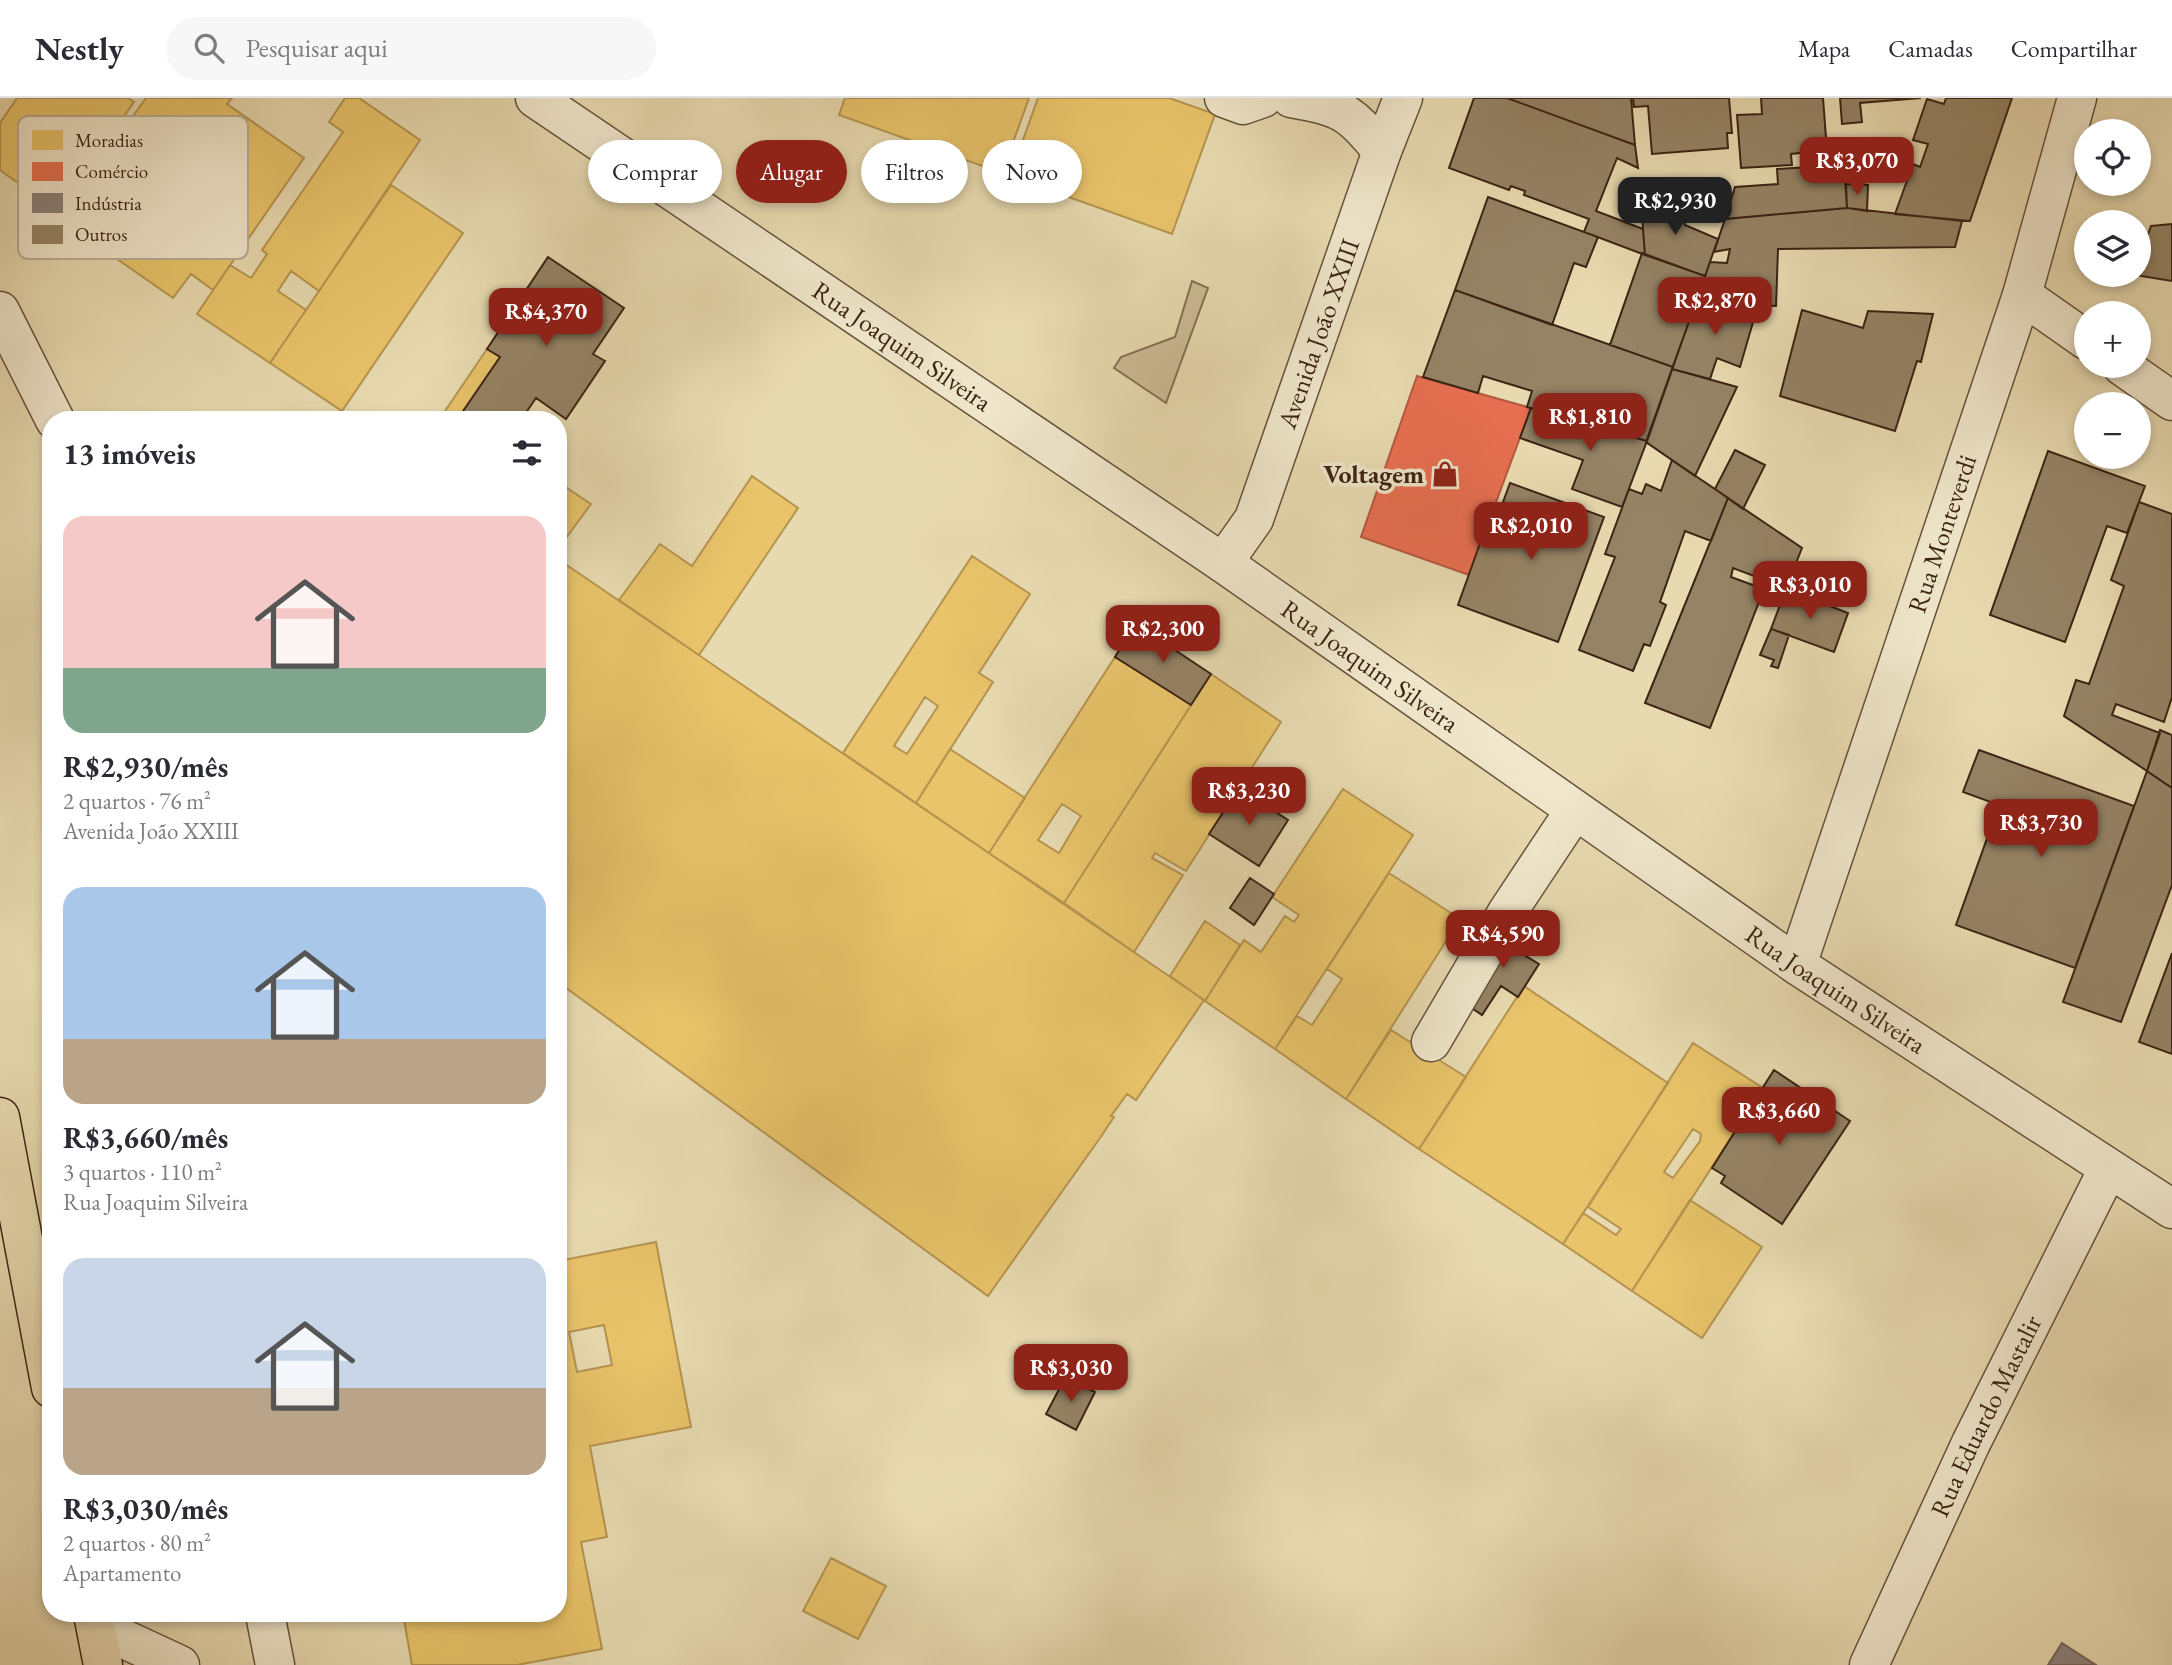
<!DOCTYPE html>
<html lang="pt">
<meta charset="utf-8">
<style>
:root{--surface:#fff;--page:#f7f7f7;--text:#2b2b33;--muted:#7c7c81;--line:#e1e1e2;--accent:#8f2418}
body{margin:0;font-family:"EB Garamond",serif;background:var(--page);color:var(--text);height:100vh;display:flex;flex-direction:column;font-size:26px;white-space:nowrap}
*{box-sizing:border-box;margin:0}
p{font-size:23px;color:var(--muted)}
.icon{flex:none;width:38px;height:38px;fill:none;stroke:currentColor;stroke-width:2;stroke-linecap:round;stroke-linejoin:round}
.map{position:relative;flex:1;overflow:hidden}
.details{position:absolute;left:42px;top:313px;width:525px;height:1211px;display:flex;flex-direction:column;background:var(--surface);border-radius:28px;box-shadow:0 4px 10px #0003}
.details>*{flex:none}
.top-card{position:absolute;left:588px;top:42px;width:665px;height:63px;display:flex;gap:14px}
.fabs{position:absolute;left:2074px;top:21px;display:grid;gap:14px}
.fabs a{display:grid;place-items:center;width:77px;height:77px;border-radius:50%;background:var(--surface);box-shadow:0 4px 10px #0003;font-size:35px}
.price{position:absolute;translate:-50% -60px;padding:0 16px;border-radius:14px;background:var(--accent);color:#fff;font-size:23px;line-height:46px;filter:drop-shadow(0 2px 4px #0008)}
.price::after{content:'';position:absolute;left:50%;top:42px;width:21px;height:16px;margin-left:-10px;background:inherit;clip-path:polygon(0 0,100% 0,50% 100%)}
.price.active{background:#222;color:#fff}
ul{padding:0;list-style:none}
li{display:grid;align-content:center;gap:14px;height:371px;padding:0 21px}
li span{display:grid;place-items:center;height:217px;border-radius:21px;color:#555}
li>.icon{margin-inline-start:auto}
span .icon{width:126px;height:126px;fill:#fffc;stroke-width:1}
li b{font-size:30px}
h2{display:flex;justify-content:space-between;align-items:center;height:84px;padding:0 21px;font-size:30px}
.tag{padding:0 24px;border-radius:32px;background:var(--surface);box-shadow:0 4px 10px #0003;font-size:24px;line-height:63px}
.tag.active{background:var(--accent);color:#fff}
header{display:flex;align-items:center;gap:42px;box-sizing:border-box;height:98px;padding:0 35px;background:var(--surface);border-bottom:2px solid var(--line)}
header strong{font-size:33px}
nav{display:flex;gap:38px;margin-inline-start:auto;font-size:24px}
.search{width:490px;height:63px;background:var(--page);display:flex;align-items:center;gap:18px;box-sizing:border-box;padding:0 24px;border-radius:38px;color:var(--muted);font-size:26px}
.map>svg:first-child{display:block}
.green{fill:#cbbb95;stroke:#847054;stroke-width:2}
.homes{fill:#e9c46a;stroke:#b59450;stroke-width:2;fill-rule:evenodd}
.shops{fill:#e76f51;stroke:#b4583f;stroke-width:2}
.industry{fill:#8a817c;stroke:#73655d;stroke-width:2}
.building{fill:#958365;stroke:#3c2414;stroke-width:2}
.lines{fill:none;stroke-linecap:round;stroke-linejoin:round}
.minor-casing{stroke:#67523b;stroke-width:41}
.major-casing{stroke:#3c2414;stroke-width:41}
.minor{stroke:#f0e7cc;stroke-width:38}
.major{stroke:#e8dab0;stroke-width:38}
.labels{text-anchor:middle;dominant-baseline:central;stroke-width:7;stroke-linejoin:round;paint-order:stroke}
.street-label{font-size:26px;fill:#3c2414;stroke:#f0e7cc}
.poi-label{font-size:26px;font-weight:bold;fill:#3c2414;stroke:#f0e7cc;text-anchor:end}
.key{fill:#f0e7cc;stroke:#baac95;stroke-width:2}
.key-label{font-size:19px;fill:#3c2414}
</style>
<header>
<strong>Nestly</strong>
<div class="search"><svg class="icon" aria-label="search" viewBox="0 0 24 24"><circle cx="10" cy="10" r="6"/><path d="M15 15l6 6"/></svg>Pesquisar aqui</div>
<nav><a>Mapa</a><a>Camadas</a><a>Compartilhar</a></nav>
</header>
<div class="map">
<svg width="2172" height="1567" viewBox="0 0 2172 1567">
<rect width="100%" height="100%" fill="#e8dab0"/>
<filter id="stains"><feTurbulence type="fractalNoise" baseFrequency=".00286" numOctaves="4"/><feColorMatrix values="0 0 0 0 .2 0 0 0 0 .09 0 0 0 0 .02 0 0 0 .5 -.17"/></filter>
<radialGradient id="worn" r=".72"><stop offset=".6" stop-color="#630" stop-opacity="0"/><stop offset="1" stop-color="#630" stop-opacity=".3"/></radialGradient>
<path class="green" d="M1192,183l16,7 -42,115 -52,-35 7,-11 54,-20z"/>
<path class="homes" d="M17,0h111l6,4 -77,109 -57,-41v-47z
M146,0h86l-5,6 77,54 -91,132 -22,-16 -18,24 -66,-46 7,-8 -24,-17 -7,9 -30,-20 14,-18 5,4z
M345,0h14l61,42 -101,151 -28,-20 -13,20 28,19 -36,53 -73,-49 33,-49 21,13 16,-24 -5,-4 81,-118 -14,-10z
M845,0h184l-27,75 -163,-58z
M1038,0h131l46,16 -43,120 -162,-58z
M391,87l72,48 -121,178 -72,-48z
M487,251l13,8 -43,63h-18z
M752,378l46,32 -99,147 -80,-55 41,-56 32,22z
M558,384l33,22 -33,45z
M972,458l58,38 -51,79 14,9 -77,121 -73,-50zM925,599l13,9 -31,48 -13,-8z
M558,461l646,441 -68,100 -9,-6 -16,22 3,1 -14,21 -112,158 -430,-314z
M1115,559l76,48 -127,198 -75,-50zM1062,706l19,12 -22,37 -21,-13z
M1211,576l70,48 -95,149 -31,-18 -3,5 31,17 -49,77 -70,-49z
M950,651l75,49 -36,55 -73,-50z
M1343,691l70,46 -138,214 -70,-48 39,-61 17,12 24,-36 9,6 5,-7 -27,-18z
M1389,775l71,46 -114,180 -71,-50 22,-33 15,9 30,-46 -15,-10z
M1205,823l35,24 -35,56 -35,-25z
M1524,888l144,97 -105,161 -144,-95z
M1391,932l75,47 -47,72 -73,-50z
M1693,945l70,45 -131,203 -69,-47 20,-31 33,22 5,-6 -33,-22zM1693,1031l8,5 -1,7 -27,37 -9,-6z
M1690,1102l72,47 -60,91 -70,-47z
M656,1144l35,185 -101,19 17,91 -26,5 21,107 -85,16h-105l-9,-51h155v-353zM604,1227l8,40 -35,7 -8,-40z
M831,1460l55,28 -28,53 -55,-28z"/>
<path class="shops" d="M1417,278l114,32 -62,167 -108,-38z"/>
<path class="industry" d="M2062,1545l34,22h-48z"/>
<path class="building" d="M1474,0h33l128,47 3,23 -21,-10 -21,53 47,18 2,26 -61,-23 5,-13 -65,-24 1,-4 -14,-5 -2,4 -60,-22z
M1507,0h124l4,47z
M1633,0h96l3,35h-5l1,15 -76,6 -4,-48 -14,1z
M1761,0h62l4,53 16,-1 4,58 -122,11 10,-32 43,-3 -1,-15 32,-2v-15l-18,2 1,11 -51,3 -4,-53 25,-1z
M1840,0h81l-61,5 2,19 -20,2z
M1946,0h66l-42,123 -75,-7 18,-50 7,3 8,-23 -15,-4 14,-41 17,5z
M1846,86l22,1 -1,26 -20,-3z
M1488,99l110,40 -12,30 -12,-4 -22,62 -97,-35z
M1682,101l3,26 33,14 -13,37 -60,-21 -4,-52z
M1847,110l115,13 -7,26 -177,2 -2,57 -80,-4 14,-40 17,1 3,-14 -16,3 11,-33z
M2172,126v57l-37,-6h3v-13l13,-36z
M1642,155l63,23 -32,91 -63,-22z
M548,159l76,51 -31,46 12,7 -39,58 -30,-21 -15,22h-64l43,-63 -13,-8z
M1455,192l218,77 -26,74 -120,-34 5,-16 -49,-15 -5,17 -55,-16z
M1696,204l62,3 -18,62 -23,-9 -7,21 -38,-10z
M1802,212l61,18 5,-17 65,3 -12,48 -4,-1 -22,70 -115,-35z
M1672,271l65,18 -42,89 -49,-34z
M1531,310l116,33 -25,66 -50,-18 11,-29 -63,-22z
M1735,352l30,15 -22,44 -28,-20z
M2048,353l97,35 -18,47 -20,-7 -42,116 -75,-27z
M1672,362l56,38 -17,43 -26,-10 -25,71 6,3 -16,41 -6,-2 -11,27 -54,-21 36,-93 -10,-3 24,-65 13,5 4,-10 15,7z
M1510,385l94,34 -46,125 -100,-37 34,-95 7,3z
M1728,400l74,50 -16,40 -53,-20 -2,9 33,12 -54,139 -65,-25z
M2139,404l33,12v183l-8,25 -48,-18 -4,11 48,18 -13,38 -83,-55 12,-36 13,4 35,-98 -13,-6z
M1786,491l62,24 -14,39 -63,-23z
M1136,526l75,50 -20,31 -76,-48z
M1771,531l18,6 -11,33 -7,-2 3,-6 -14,-5z
M2160,632l12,5v53l-25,-17z
M1979,652l155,56 -59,162 -119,-43 43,-120 -36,-13z
M2147,673l25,17v97l-51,137 -58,-20z
M1239,690l49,32 -29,46 -50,-32z
M1250,780l24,16 -20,31 -24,-17z
M1506,825l23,17 -8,13 18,11 -21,33 -17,-11 -19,29 -16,-11z
M2172,855v101l-33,-12z
M1774,972l76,51 -68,103 -61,-41 4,-7 -13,-8z
M1065,1280l30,14 -19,38 -30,-16z"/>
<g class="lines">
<g class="minor-casing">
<g id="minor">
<path id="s1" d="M535,0l688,465 574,402 375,244"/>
<path d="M1224,0l19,7 20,-7"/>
<path d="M1291,0c51,9 58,13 91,53"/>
<path d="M2022,197l64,45"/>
<path d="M0,213l55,109"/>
<path d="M2122,268l50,35"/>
<path id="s2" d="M1223,465l31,-44 128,-368 21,-53"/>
<path id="s3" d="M1797,867l225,-670 55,-197"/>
<path d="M1431,944l77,-131 67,-101"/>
<path d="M265,1516l10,51"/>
<path d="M96,1528l84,39"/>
<path id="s4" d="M1869,1567l102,-222 137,-274"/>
</g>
</g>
<g class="major-casing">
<path id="major" d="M0,1019l51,271
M93,1516l10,51"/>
</g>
<use href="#minor" class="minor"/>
<use href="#major" class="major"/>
</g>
<defs>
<g id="shop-bare" transform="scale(2.1)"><path d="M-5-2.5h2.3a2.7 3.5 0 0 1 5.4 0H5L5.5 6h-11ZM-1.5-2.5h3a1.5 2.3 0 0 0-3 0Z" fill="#8f2418" stroke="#f0e7cc" stroke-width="2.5" paint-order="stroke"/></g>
</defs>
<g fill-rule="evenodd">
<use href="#shop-bare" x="1445" y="376"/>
</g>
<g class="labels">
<g class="street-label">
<text stroke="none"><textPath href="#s2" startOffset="250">Avenida João XXIII</textPath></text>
<text stroke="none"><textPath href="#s1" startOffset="443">Rua Joaquim Silveira</textPath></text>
<text stroke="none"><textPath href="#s3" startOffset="455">Rua Monteverdi</textPath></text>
<text stroke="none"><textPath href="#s1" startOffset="1010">Rua Joaquim Silveira</textPath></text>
<text stroke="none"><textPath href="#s1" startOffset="1577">Rua Joaquim Silveira</textPath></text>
<text stroke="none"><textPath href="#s4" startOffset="275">Rua Eduardo Mastalir</textPath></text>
</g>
<g class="poi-label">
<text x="1424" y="376">Voltagem</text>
</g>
</g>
<rect x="18" y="18" width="230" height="143" rx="10" class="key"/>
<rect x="32" y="32" width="31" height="20" fill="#e9c46a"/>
<rect x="32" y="64" width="31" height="19" fill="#e76f51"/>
<rect x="32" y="95" width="31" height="20" fill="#8a817c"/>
<rect x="32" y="127" width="31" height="19" fill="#958365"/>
<g class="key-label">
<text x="75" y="49">Moradias</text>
<text x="75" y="80">Comércio</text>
<text x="75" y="112">Indústria</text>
<text x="75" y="143">Outros</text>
</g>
<rect width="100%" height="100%" filter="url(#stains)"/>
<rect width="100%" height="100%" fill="url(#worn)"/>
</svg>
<div class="fabs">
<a><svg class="icon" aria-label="locate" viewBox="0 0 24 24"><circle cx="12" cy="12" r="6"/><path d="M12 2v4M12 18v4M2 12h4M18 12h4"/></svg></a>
<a><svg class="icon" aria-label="layers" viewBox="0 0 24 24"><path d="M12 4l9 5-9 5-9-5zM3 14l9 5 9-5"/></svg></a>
<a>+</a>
<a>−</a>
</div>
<b class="price" style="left:1857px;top:99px">R$3,070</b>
<b class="price active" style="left:1675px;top:139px">R$2,930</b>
<b class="price" style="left:1715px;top:239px">R$2,870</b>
<b class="price" style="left:546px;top:250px">R$4,370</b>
<b class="price" style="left:1590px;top:355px">R$1,810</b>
<b class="price" style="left:1531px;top:464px">R$2,010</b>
<b class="price" style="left:1810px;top:523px">R$3,010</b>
<b class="price" style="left:1163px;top:567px">R$2,300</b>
<b class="price" style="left:1249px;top:729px">R$3,230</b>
<b class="price" style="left:2041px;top:761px">R$3,730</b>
<b class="price" style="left:1503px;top:872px">R$4,590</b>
<b class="price" style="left:1779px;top:1049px">R$3,660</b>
<b class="price" style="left:1071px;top:1306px">R$3,030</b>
<div class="top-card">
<a class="tag">Comprar</a>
<a class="tag active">Alugar</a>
<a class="tag">Filtros</a>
<a class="tag">Novo</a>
</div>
<section class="details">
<h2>13 imóveis<svg class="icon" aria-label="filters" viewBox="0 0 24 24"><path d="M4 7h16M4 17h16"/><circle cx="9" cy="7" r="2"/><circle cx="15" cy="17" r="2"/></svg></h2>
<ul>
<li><span style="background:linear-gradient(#f6c9c9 70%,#7fa58c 0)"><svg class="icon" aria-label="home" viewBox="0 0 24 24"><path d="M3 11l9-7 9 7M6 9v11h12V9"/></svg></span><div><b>R$2,930/mês</b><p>2 quartos · 76 m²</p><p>Avenida João XXIII</p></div></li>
<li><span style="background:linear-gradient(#a9c7e8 70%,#b9a48a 0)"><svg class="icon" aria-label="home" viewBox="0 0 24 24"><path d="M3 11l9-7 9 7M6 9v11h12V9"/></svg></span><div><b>R$3,660/mês</b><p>3 quartos · 110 m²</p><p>Rua Joaquim Silveira</p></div></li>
<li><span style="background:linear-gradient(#c9d6e8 60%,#b9a48a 0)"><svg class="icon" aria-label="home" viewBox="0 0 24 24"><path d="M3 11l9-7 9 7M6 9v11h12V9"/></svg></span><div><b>R$3,030/mês</b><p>2 quartos · 80 m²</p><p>Apartamento</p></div></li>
</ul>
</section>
</div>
